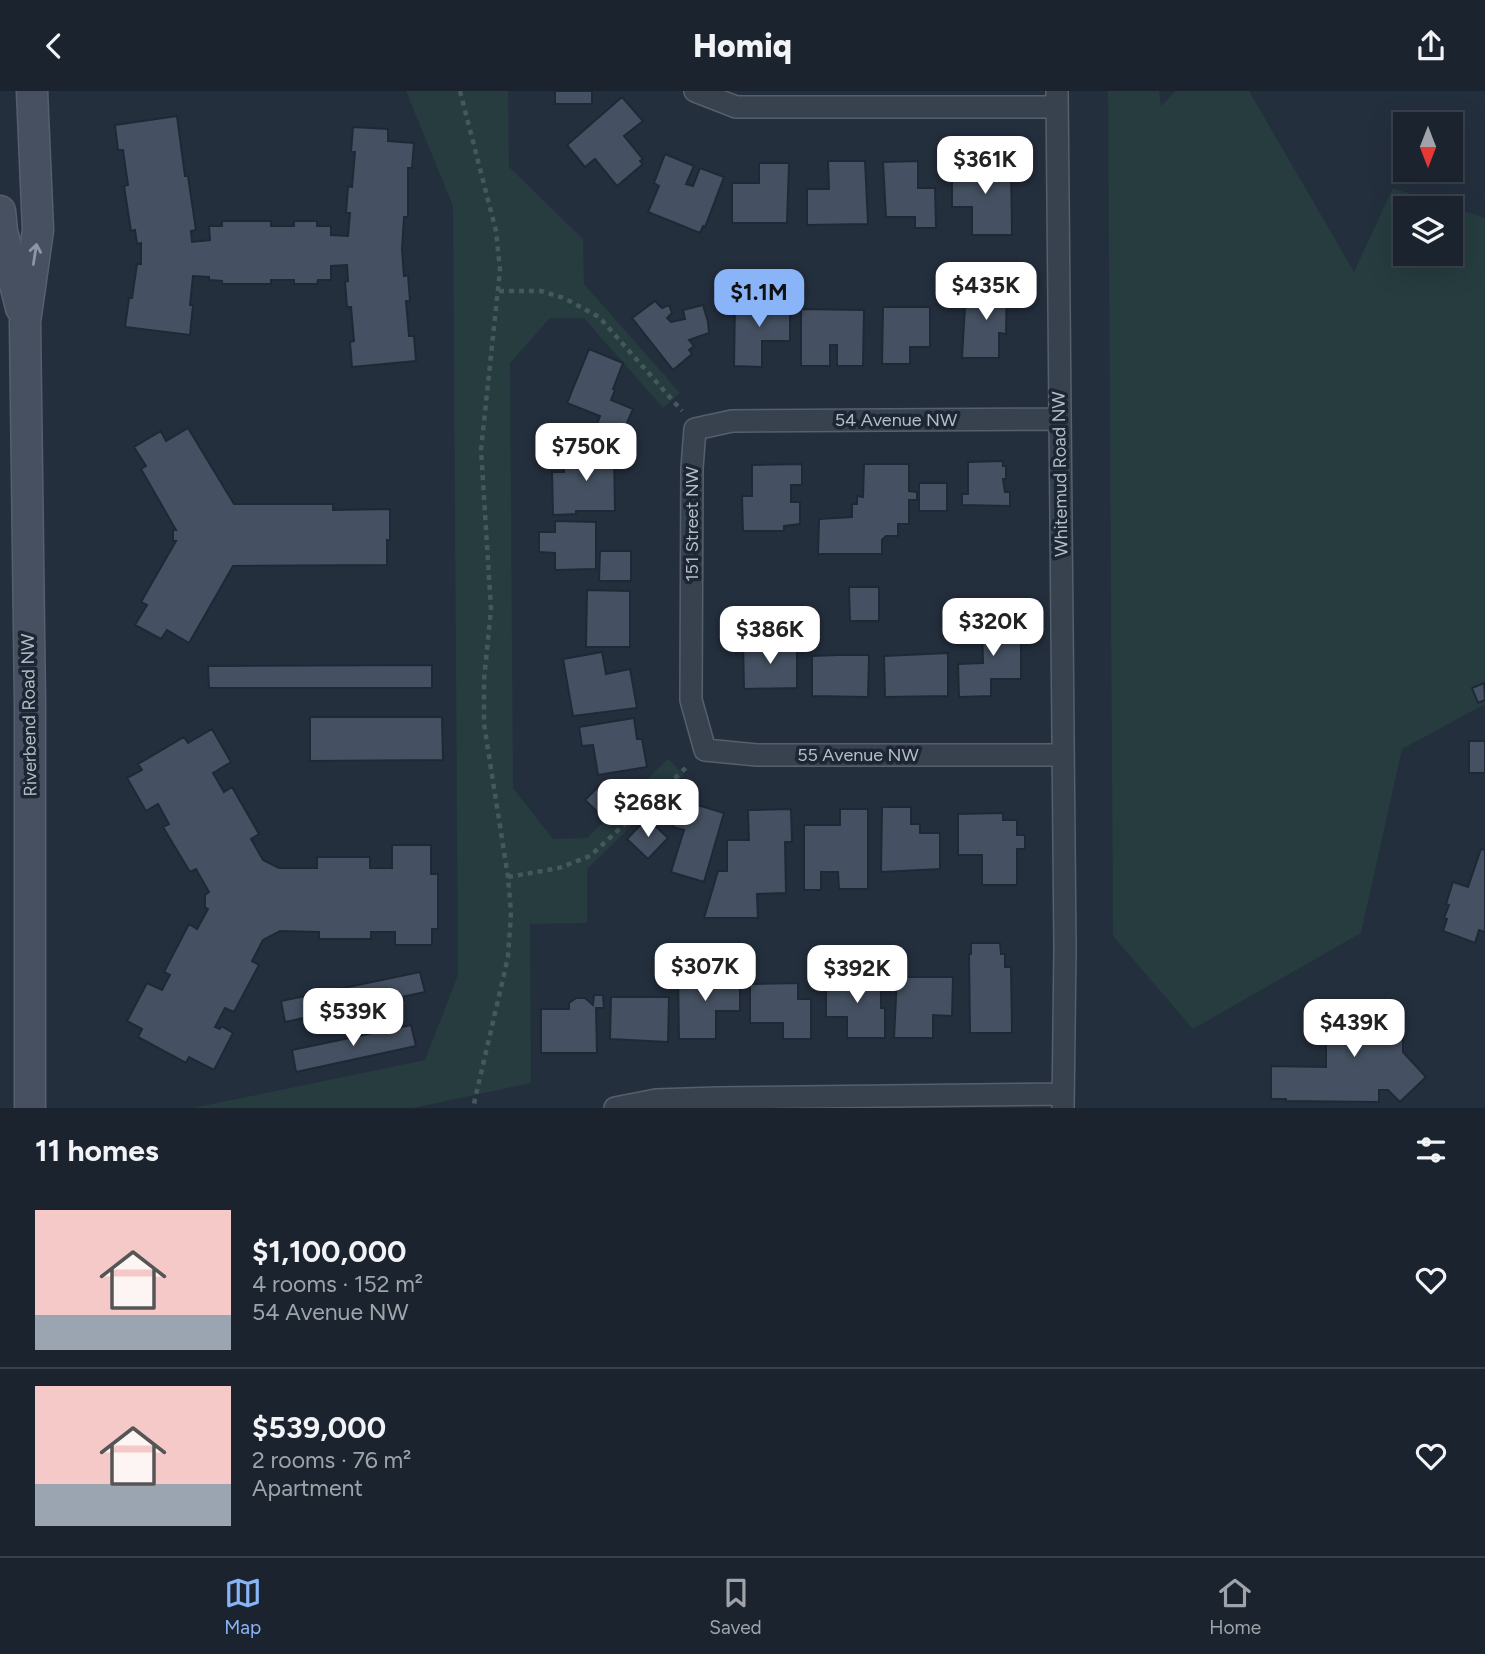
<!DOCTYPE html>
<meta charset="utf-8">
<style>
:root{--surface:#1b232e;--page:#242b36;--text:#f1f3f6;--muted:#a0a4aa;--line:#39404a;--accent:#8ab4f8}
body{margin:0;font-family:Figtree,sans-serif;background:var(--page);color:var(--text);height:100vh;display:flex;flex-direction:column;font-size:26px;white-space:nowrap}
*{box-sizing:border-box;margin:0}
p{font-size:23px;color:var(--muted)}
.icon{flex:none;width:38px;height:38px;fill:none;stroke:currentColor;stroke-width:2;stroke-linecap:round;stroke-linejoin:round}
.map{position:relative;height:1017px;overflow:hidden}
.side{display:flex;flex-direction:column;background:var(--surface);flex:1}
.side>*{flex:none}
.needle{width:46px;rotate:180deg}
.fabs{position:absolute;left:1393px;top:21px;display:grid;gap:14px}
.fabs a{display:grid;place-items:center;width:70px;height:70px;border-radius:0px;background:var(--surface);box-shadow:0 7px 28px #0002,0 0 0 2px var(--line);font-size:35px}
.price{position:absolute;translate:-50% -60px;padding:0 16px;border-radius:14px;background:#fff;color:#222;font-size:23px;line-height:46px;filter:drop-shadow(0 2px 4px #0008)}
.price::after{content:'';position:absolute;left:50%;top:42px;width:21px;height:16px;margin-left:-10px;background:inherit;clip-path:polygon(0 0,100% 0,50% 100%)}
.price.on{background:var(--accent);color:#111}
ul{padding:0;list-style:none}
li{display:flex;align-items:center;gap:21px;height:175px;padding:0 35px}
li+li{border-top:2px solid var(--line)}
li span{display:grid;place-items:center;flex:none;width:196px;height:140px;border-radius:0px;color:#555}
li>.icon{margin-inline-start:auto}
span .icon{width:84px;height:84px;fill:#fffc;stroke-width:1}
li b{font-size:30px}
h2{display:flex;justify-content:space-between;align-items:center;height:84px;padding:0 35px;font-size:30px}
header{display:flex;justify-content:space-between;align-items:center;height:91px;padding:0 35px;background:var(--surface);font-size:32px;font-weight:800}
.menu{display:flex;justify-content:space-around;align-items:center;height:98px;border-top:2px solid var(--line);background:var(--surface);font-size:19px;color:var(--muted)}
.menu a{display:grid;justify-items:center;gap:4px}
.menu .on{color:var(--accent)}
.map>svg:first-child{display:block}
.green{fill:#263c3f;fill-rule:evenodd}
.building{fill:#455162;stroke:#1f2835;stroke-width:2}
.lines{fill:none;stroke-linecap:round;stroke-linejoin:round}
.street-casing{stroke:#565f6c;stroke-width:24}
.secondary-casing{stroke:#565f6c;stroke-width:33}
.path{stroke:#44595c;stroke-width:4.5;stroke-dasharray:5 5;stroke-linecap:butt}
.street{stroke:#38414e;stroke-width:21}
.secondary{stroke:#465061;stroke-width:30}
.oneway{stroke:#8e96a5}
.labels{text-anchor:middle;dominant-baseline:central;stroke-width:7;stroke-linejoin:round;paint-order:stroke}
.street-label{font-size:18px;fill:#b4bcc9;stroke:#1d2633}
</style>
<header><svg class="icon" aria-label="back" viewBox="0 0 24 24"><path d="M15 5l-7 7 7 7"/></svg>Homiq<svg class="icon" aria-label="share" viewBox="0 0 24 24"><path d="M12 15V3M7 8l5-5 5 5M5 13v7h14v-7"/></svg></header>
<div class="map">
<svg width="1485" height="1017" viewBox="0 0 1485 1017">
<rect width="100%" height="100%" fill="#242f3e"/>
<path class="green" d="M406,0h102l1,76 74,72 1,45 96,109 -17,15 -79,-90h-34l-40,45 3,425 40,51 34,-1 81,-79 16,16 -97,94v54l-57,1 1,159 -118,25h-220l232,-48 33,-85 -5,-769z
M1108,0h51l2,15 15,-15h73l105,181 39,-84 92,30v486l-83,45 -41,184 -168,96 -80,-93zM1405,117h46v46h-46z"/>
<path class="building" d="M555,0h37v13h-37z
M622,6l21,24 -19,15 19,23 -3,2 3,3 -26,22 -22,-27 -10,8 -18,-22z
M177,25l8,60h3l8,54 -5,1 1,11 18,-2 -1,-14h13v-5h49v5h23v-5h23v5h14v9l17,1 2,-23h-4l2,-27 4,1 3,-35h-4l2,-25 35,2v12l26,2 -2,25h-4v49h-4l-2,33 2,26 4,-1 2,26h-4l3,35h5l2,25 -64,6 -2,-25 4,-1 -3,-34h-4l-2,-25 3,-1 -1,-16 -16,1v14h-13l-1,4h-23v-4h-23v4h-49v-3l-13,-1v-3l-16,-1 -3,29h3l-3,30 -65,-8 4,-29h3l5,-34h4v-21l-4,1 -2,-14 -4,1 -7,-45 4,-1 -5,-35h-5l-3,-25z
M665,63l29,12 -8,18 7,2 7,-18 24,9 -19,50 -2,-1 -3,7 -52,-21 11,-26 -5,-3z
M828,70h37l3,63 -61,1v-36h22z
M918,70v27h17l1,40h-21v-11h-29l-3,-55z
M1011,71l1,73h-40v-28h-20v-44z
M759,72h30l-2,60h-55v-40h27z
M977,191h30l-1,52 -7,-1v25h-37l3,-53 21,1 1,-6h-10z
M735,209l55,3v38h-28v26l-28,-1z
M655,210l7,7 7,-3 3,8 -5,5 4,4 14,-3 -2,-9 20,-5 5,17 1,11 -20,7 5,6 -5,4 3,4 -19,16 -41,-52z
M883,216h47v40h-20v17h-28z
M801,218l63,1 -1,56h-26v-21h-7v21h-29z
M589,258l34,14 -10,26 2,1 -4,10 22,9 -12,28 -25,-10 4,-11 -33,-13z
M188,337l46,76h99v6l57,-1v31h-3v25l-154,1 -44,77 -22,-13 -6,9 -26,-14 12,-20 -6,-3 35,-61h-3v-11h3l-35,-61 5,-3 -12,-19 27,-16 5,10z
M614,357l1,63h-39v3l-23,1 -1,-43h12v-5l8,-1 -1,-17z
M1003,370v5h3v13h-3l2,13h5v14l-48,-1v-11h6v-32z
M802,373v21h-11v17h9v22l-16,2v5h-41l-1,-35h10v-31z
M864,373h45v27l8,1v8h-8v24h-11v12h-12l-4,4v14h-64l1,-35 33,-2v-13h5v-8l6,1z
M919,392h28v28h-28z
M555,430l41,1v47l-41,1v-17l-16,-1v-20h16z
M600,460h31v30h-32z
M849,496h30v34h-29z
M587,499l43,1v56h-44z
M1021,528v60h-30v17l-32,1 -1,-33 25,-1 -1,-43z
M743,552h54v45l-53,1z
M602,561l4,22 24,-5 7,39 -64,8 -10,-57z
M948,562v43l-63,1 -1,-41z
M838,564h31l-1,42 -56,-1v-40z
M432,574v23h-223l-1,-22z
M1484,592l1,17 -7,3 -6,-15z
M310,626h132l1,43 -133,1z
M634,627l3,21h5l5,28 -49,8 -5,-30 -11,1 -3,-19z
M212,638l19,33 -18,11 11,19 8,-5 27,47 -8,5 12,21 16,8h38v-11h53v11h22v-23h39v29h7v55h-6v16h-37v-13h-24v7h-52v-7l-39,-1 -17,9 -11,21 7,4 -25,47 -9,-4 -10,19 5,2 1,-3 12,7 -19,37 -25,-13 -3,6 -48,-26 4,-8 -15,-8 20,-38 15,7 8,-15 -6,-3 25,-48 8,5 11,-20 -3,-2v-12l4,-3 -13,-23 -6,3 -27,-45 6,-3 -11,-20 -12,7 -19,-33 15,-8 -4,-6 46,-27 4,6z
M1469,650h16v32h-16z
M605,689l21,20 -20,20 -21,-20z
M681,709l43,13 -20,69 -33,-10 13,-42 -11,-3z
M882,716h29v17h9v9h20v36l-59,3z
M791,718l1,33h-7l1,51 -29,1 1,24h-54l14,-47h9v-31h22l-1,-30z
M840,718h28v80h-29l-1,-17h-17v18h-17v-65h36z
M1003,722v7h14v15h8v14h-8v36h-35v-30h-24v-41z
M647,727l21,20 -20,21 -21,-20z
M1481,758l4,1v82l-6,-2 -4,13 -32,-12 4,-12 -3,-1 5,-13 -3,-1 7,-22 15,5z
M971,852h29l1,11h4v13h6l1,66h-42l-1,-79h2z
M420,881l5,20 -140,30 -4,-21z
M678,884h62v36h-24v28h-37z
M826,886h55v31h4v30h-38v-21h-21z
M897,886h56l-1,39 -19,-1v23h-39z
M798,892v16h13v40h-28v-16h-33v-39z
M594,904h9l1,13h-8l1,45h-56v-44h28v-6l7,-5h9l8,7z
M611,906h58l-1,45 -58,-3z
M1336,910l64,1v20h3v30l23,25 -26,25 -12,-12h-9v12l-93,-1v-2h-15v-33l55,1v-45h10z
M411,934l5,21 -120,26 -4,-22z"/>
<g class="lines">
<g class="street-casing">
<path id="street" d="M695,0l41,16h320
M1057,0l8,858 -2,159
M1059,328l-327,2 -37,8 -3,39 -1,232 14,50 52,5h306
M615,1017l41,-8 61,-2 346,-4"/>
</g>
<g class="secondary-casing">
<path id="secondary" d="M0,120l2,20 19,77
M30,1017v-403l-5,-383 13,-92 -6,-139"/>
</g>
<path class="path" d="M460,0l36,140 4,39 -19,180 10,159 -7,71v44l24,153 3,35 -3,45 -35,151
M499,200h42l23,7 35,19 83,94
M508,786l51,-9 31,-12 99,-91"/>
<use href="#street" class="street"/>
<use href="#secondary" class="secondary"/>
</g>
<defs><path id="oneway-shaft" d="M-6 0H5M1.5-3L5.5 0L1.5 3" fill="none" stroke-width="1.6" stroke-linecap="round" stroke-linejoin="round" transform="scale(1.75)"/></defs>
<use class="oneway" href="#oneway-shaft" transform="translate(35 163) rotate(-81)"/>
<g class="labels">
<g class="street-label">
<text x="896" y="329">54 Avenue NW</text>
<text transform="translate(1060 383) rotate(-91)">Whitemud Road NW</text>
<text transform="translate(692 433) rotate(-90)">151 Street NW</text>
<text transform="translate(29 624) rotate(-91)">Riverbend Road NW</text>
<text x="858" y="664">55 Avenue NW</text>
</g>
</g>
</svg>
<div class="fabs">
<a><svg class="needle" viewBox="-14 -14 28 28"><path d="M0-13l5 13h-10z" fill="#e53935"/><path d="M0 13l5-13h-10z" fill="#a0a4aa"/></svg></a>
<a><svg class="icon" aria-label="layers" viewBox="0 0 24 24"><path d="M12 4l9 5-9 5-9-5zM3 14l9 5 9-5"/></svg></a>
</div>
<b class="price" style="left:985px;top:105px">$361K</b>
<b class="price" style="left:986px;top:231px">$435K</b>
<b class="price on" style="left:759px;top:238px">$1.1M</b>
<b class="price" style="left:586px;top:392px">$750K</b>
<b class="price" style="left:993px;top:567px">$320K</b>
<b class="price" style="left:770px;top:575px">$386K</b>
<b class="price" style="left:648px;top:748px">$268K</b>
<b class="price" style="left:705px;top:912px">$307K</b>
<b class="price" style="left:857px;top:914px">$392K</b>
<b class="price" style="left:353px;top:957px">$539K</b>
<b class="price" style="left:1354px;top:968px">$439K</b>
</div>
<section class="side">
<h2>11 homes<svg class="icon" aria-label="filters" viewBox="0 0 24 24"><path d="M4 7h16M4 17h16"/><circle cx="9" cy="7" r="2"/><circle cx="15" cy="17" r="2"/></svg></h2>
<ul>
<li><span style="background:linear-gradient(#f6c9c9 75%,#9aa5b1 0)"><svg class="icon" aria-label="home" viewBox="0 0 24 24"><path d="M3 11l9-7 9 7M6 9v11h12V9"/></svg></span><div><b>$1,100,000</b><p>4 rooms · 152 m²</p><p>54 Avenue NW</p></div><svg class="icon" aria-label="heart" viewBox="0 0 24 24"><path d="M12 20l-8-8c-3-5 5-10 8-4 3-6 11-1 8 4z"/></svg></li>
<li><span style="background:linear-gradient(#f6c9c9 70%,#9aa5b1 0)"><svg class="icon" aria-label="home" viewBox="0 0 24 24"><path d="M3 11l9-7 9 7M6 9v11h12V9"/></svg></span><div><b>$539,000</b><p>2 rooms · 76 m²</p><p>Apartment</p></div><svg class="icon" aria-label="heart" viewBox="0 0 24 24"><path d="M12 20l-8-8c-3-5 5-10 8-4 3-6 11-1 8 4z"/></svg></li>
</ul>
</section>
<nav class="menu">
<a class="on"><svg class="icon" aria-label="map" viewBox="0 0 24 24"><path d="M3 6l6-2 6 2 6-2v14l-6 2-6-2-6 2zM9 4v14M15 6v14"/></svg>Map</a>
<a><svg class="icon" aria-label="saved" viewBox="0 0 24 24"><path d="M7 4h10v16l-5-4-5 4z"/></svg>Saved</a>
<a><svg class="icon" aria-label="home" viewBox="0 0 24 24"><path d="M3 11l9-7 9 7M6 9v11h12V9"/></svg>Home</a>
</nav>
